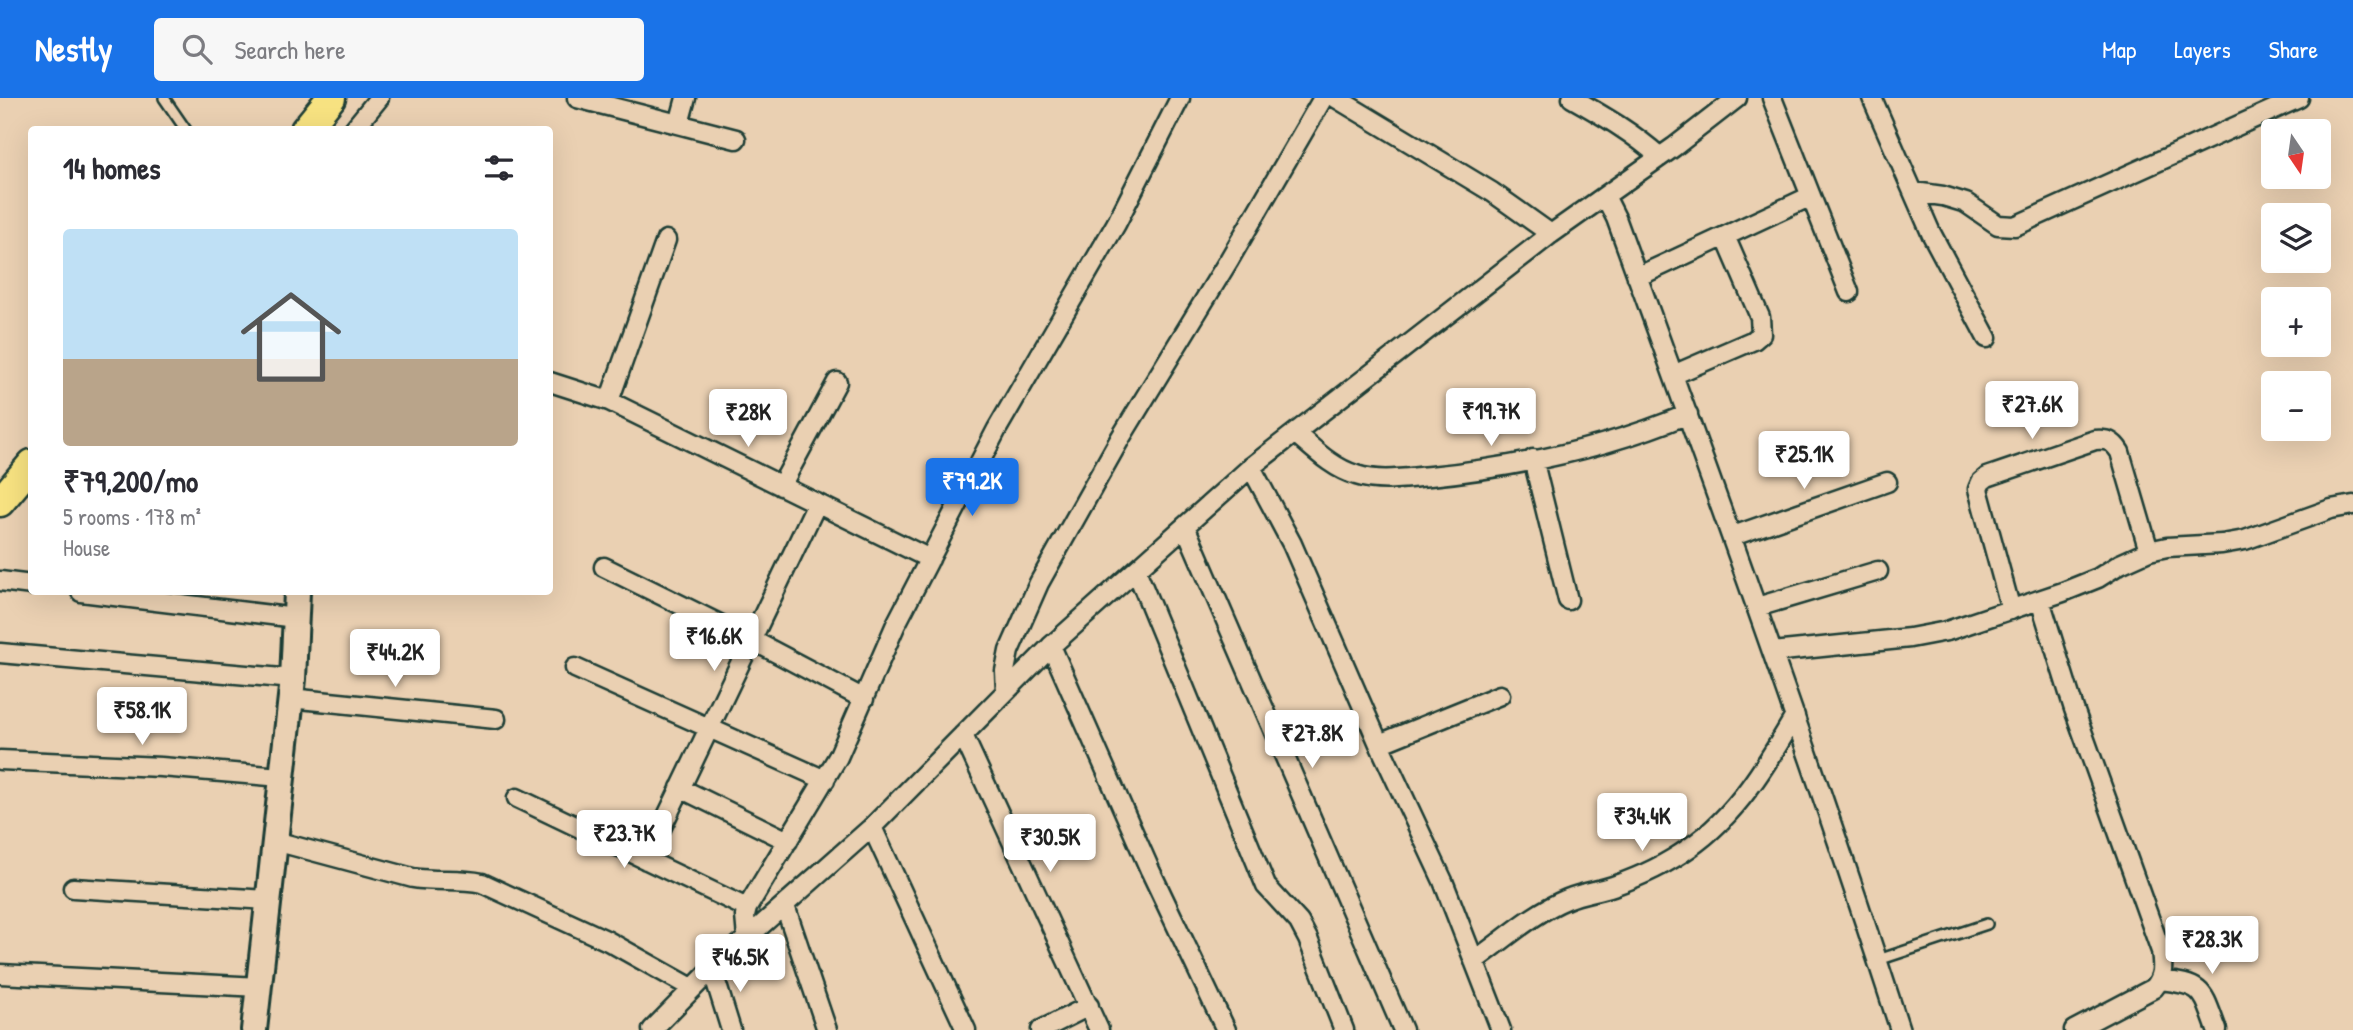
<!DOCTYPE html>
<meta charset="utf-8">
<style>
:root{--surface:#fff;--page:#f7f7f7;--text:#2b2b33;--muted:#7c7c81;--line:#e1e1e2;--accent:#1a73e8}
body{margin:0;font-family:"Patrick Hand",sans-serif;background:var(--page);color:var(--text);height:100vh;display:flex;flex-direction:column;font-size:26px;white-space:nowrap}
*{box-sizing:border-box;margin:0}
p{font-size:23px;color:var(--muted)}
.icon{flex:none;width:38px;height:38px;fill:none;stroke:currentColor;stroke-width:2;stroke-linecap:round;stroke-linejoin:round}
.map{position:relative;flex:1;overflow:hidden}
.side{position:absolute;left:28px;top:28px;width:525px;height:469px;display:flex;flex-direction:column;background:var(--surface);border-radius:7px;box-shadow:0 7px 28px #0002}
.side>*{flex:none}
.needle{width:46px;rotate:167deg}
.controls{position:absolute;left:2261px;top:21px;display:grid;gap:14px}
.controls a{display:grid;place-items:center;width:70px;height:70px;border-radius:7px;background:var(--surface);box-shadow:0 7px 28px #0002;font-size:35px}
.price{position:absolute;translate:-50% -60px;padding:0 16px;border-radius:7px;background:#fff;color:#222;font-size:23px;line-height:46px;filter:drop-shadow(0 2px 4px #0008)}
.price::after{content:'';position:absolute;left:50%;top:42px;width:21px;height:16px;margin-left:-10px;background:inherit;clip-path:polygon(0 0,100% 0,50% 100%)}
.price.on{background:var(--accent);color:#fff}
ul{padding:0;list-style:none}
li{display:grid;align-content:center;gap:14px;height:371px;padding:0 35px}
li+li{border-top:2px solid var(--line)}
li span{display:grid;place-items:center;height:217px;border-radius:7px;color:#555}
li>.icon{margin-inline-start:auto}
span .icon{width:126px;height:126px;fill:#fffc;stroke-width:1}
li b{font-size:30px}
h2{display:flex;justify-content:space-between;align-items:center;height:84px;padding:0 35px;font-size:30px}
header{display:flex;align-items:center;gap:42px;box-sizing:border-box;height:98px;padding:0 35px;background:var(--accent);color:#fff}
header strong{font-size:33px}
nav{display:flex;gap:38px;margin-inline-start:auto;font-size:24px}
.search{width:490px;height:63px;background:var(--page);display:flex;align-items:center;gap:18px;box-sizing:border-box;padding:0 24px;border-radius:7px;color:var(--muted);font-size:26px}
.map>svg:first-child{display:block}
.lines{fill:none;stroke-linecap:round;stroke-linejoin:round}
.lane-casing{stroke:#1f3d34;stroke-width:14}
.street-casing{stroke:#1f3d34;stroke-width:23}
.secondary-casing{stroke:#1f3d34;stroke-width:30}
.primary-casing{stroke:#1f3d34;stroke-width:33}
.lane{stroke:#ead0b2;stroke-width:9}
.street{stroke:#ead0b2;stroke-width:18}
.secondary{stroke:#ead0b2;stroke-width:24}
.primary{stroke:#f7e281;stroke-width:28}
</style>
<header>
<strong>Nestly</strong>
<div class="search"><svg class="icon" aria-label="search" viewBox="0 0 24 24"><circle cx="10" cy="10" r="6"/><path d="M15 15l6 6"/></svg>Search here</div>
<nav><a>Map</a><a>Layers</a><a>Share</a></nav>
</header>
<div class="map">
<svg width="2353" height="932" viewBox="0 0 2353 932">
<rect width="100%" height="100%" fill="#ead0b2"/>
<filter id="ink" filterUnits="userSpaceOnUse"><feTurbulence type="fractalNoise" baseFrequency=".0143" numOctaves="2"/><feDisplacementMap in="SourceGraphic" scale="14" xChannelSelector="R" yChannelSelector="G"/><feConvolveMatrix kernelMatrix="1 2 1 2 8 2 1 2 1" color-interpolation-filters="sRGB"/></filter>
<g filter="url(#ink)">
<g class="lines">
<g class="lane-casing">
<path id="lane" d="M164,0l22,32
M1878,862l109,-36"/>
</g>
<g class="street-casing">
<path id="street" d="M577,0l159,41
M1336,0l156,94 59,42
M1572,0c32,18 61,35 88,59
M1772,0l77,194
M1872,0l59,135 56,105
M679,26l7,-26
M353,32l26,-32
M1914,94l29,4 23,7 32,22 17,1 284,-128
M1605,98l11,22c98,269 196,539 284,812
M1637,179l174,-81
M1673,277l81,-35 7,-6 -1,-17 -35,-81
M550,284l59,19 321,158
M609,303l57,-161
M1295,335c19,16 37,35 61,42 24,8 50,3 74,1 88,-9 177,-28 258,-62
M1533,361l35,141
M1251,369l41,77 87,200 64,137 58,149
M781,388l56,-104
M1185,428l218,504
M1733,438l154,-54
M604,469l148,73 112,59
M1136,472l130,316 33,36 9,17 36,91
M0,483l32,4
M81,494l215,26
M2040,502l34,109 87,242c2,15 3,25 -7,37l-80,42
M1757,509l121,-36
M2011,512l-33,-121 3,-7 6,-5 108,-37c13,-1 18,1 25,12l29,99
M1051,548l99,224 76,160
M1773,554l137,-14 37,-7 116,-39 35,-14 22,-14 29,-13 18,-4 55,-3 23,-4 86,-31 22,-4
M0,555l293,26
M575,570l250,112
M1006,593l-1,-20 4,-20 30,-68 82,-146 108,-177 94,-162
M290,600l206,21
M963,637l136,295
M1379,646l121,-49
M0,662l161,7 120,10
M680,690l108,53
M517,700l230,110
M872,729l94,203
M275,743l138,37c23,4 46,0 69,5l126,58 84,47
M646,762l171,-357
M73,790l196,12
M785,808l42,124
M747,840l-2,-22 2,-8 91,-151 58,-133 101,-195 119,-205 64,-126
M1474,863c30,-21 59,-48 93,-62 14,-6 31,-8 46,-13 26,-9 54,-22 76,-38 47,-32 78,-84 106,-132
M712,871l19,61
M0,876l260,13
M2160,882c45,5 42,10 57,50
M652,932l60,-61 160,-142 179,-181 200,-179 300,-233 123,-87 63,-49
M1041,932l48,-24"/>
</g>
<g class="secondary-casing">
<path id="secondary" d="M254,932l39,-351 4,-87"/>
</g>
<g class="primary-casing">
<path id="primary" d="M305,32l26,-32
M0,404l32,-38"/>
</g>
<use href="#lane" class="lane"/>
<use href="#street" class="street"/>
<use href="#secondary" class="secondary"/>
<use href="#primary" class="primary"/>
</g>
</g>
</svg>
<div class="controls">
<a><svg class="needle" viewBox="-14 -14 28 28"><path d="M0-13l5 13h-10z" fill="#e53935"/><path d="M0 13l5-13h-10z" fill="#7c7c81"/></svg></a>
<a><svg class="icon" aria-label="layers" viewBox="0 0 24 24"><path d="M12 4l9 5-9 5-9-5zM3 14l9 5 9-5"/></svg></a>
<a>+</a>
<a>−</a>
</div>
<b class="price" style="left:2032px;top:343px">₹27.6K</b>
<b class="price" style="left:1491px;top:350px">₹19.7K</b>
<b class="price" style="left:748px;top:351px">₹28K</b>
<b class="price" style="left:1804px;top:393px">₹25.1K</b>
<b class="price on" style="left:972px;top:420px">₹79.2K</b>
<b class="price" style="left:714px;top:575px">₹16.6K</b>
<b class="price" style="left:395px;top:591px">₹44.2K</b>
<b class="price" style="left:142px;top:649px">₹58.1K</b>
<b class="price" style="left:1312px;top:672px">₹27.8K</b>
<b class="price" style="left:1642px;top:755px">₹34.4K</b>
<b class="price" style="left:624px;top:772px">₹23.7K</b>
<b class="price" style="left:1050px;top:776px">₹30.5K</b>
<b class="price" style="left:2212px;top:878px">₹28.3K</b>
<b class="price" style="left:740px;top:896px">₹46.5K</b>
<section class="side">
<h2>14 homes<svg class="icon" aria-label="filters" viewBox="0 0 24 24"><path d="M4 7h16M4 17h16"/><circle cx="9" cy="7" r="2"/><circle cx="15" cy="17" r="2"/></svg></h2>
<ul>
<li><span style="background:linear-gradient(#bfe0f5 60%,#b9a48a 0)"><svg class="icon" aria-label="home" viewBox="0 0 24 24"><path d="M3 11l9-7 9 7M6 9v11h12V9"/></svg></span><div><b>₹79,200/mo</b><p>5 rooms · 178 m²</p><p>House</p></div></li>
</ul>
</section>
</div>
